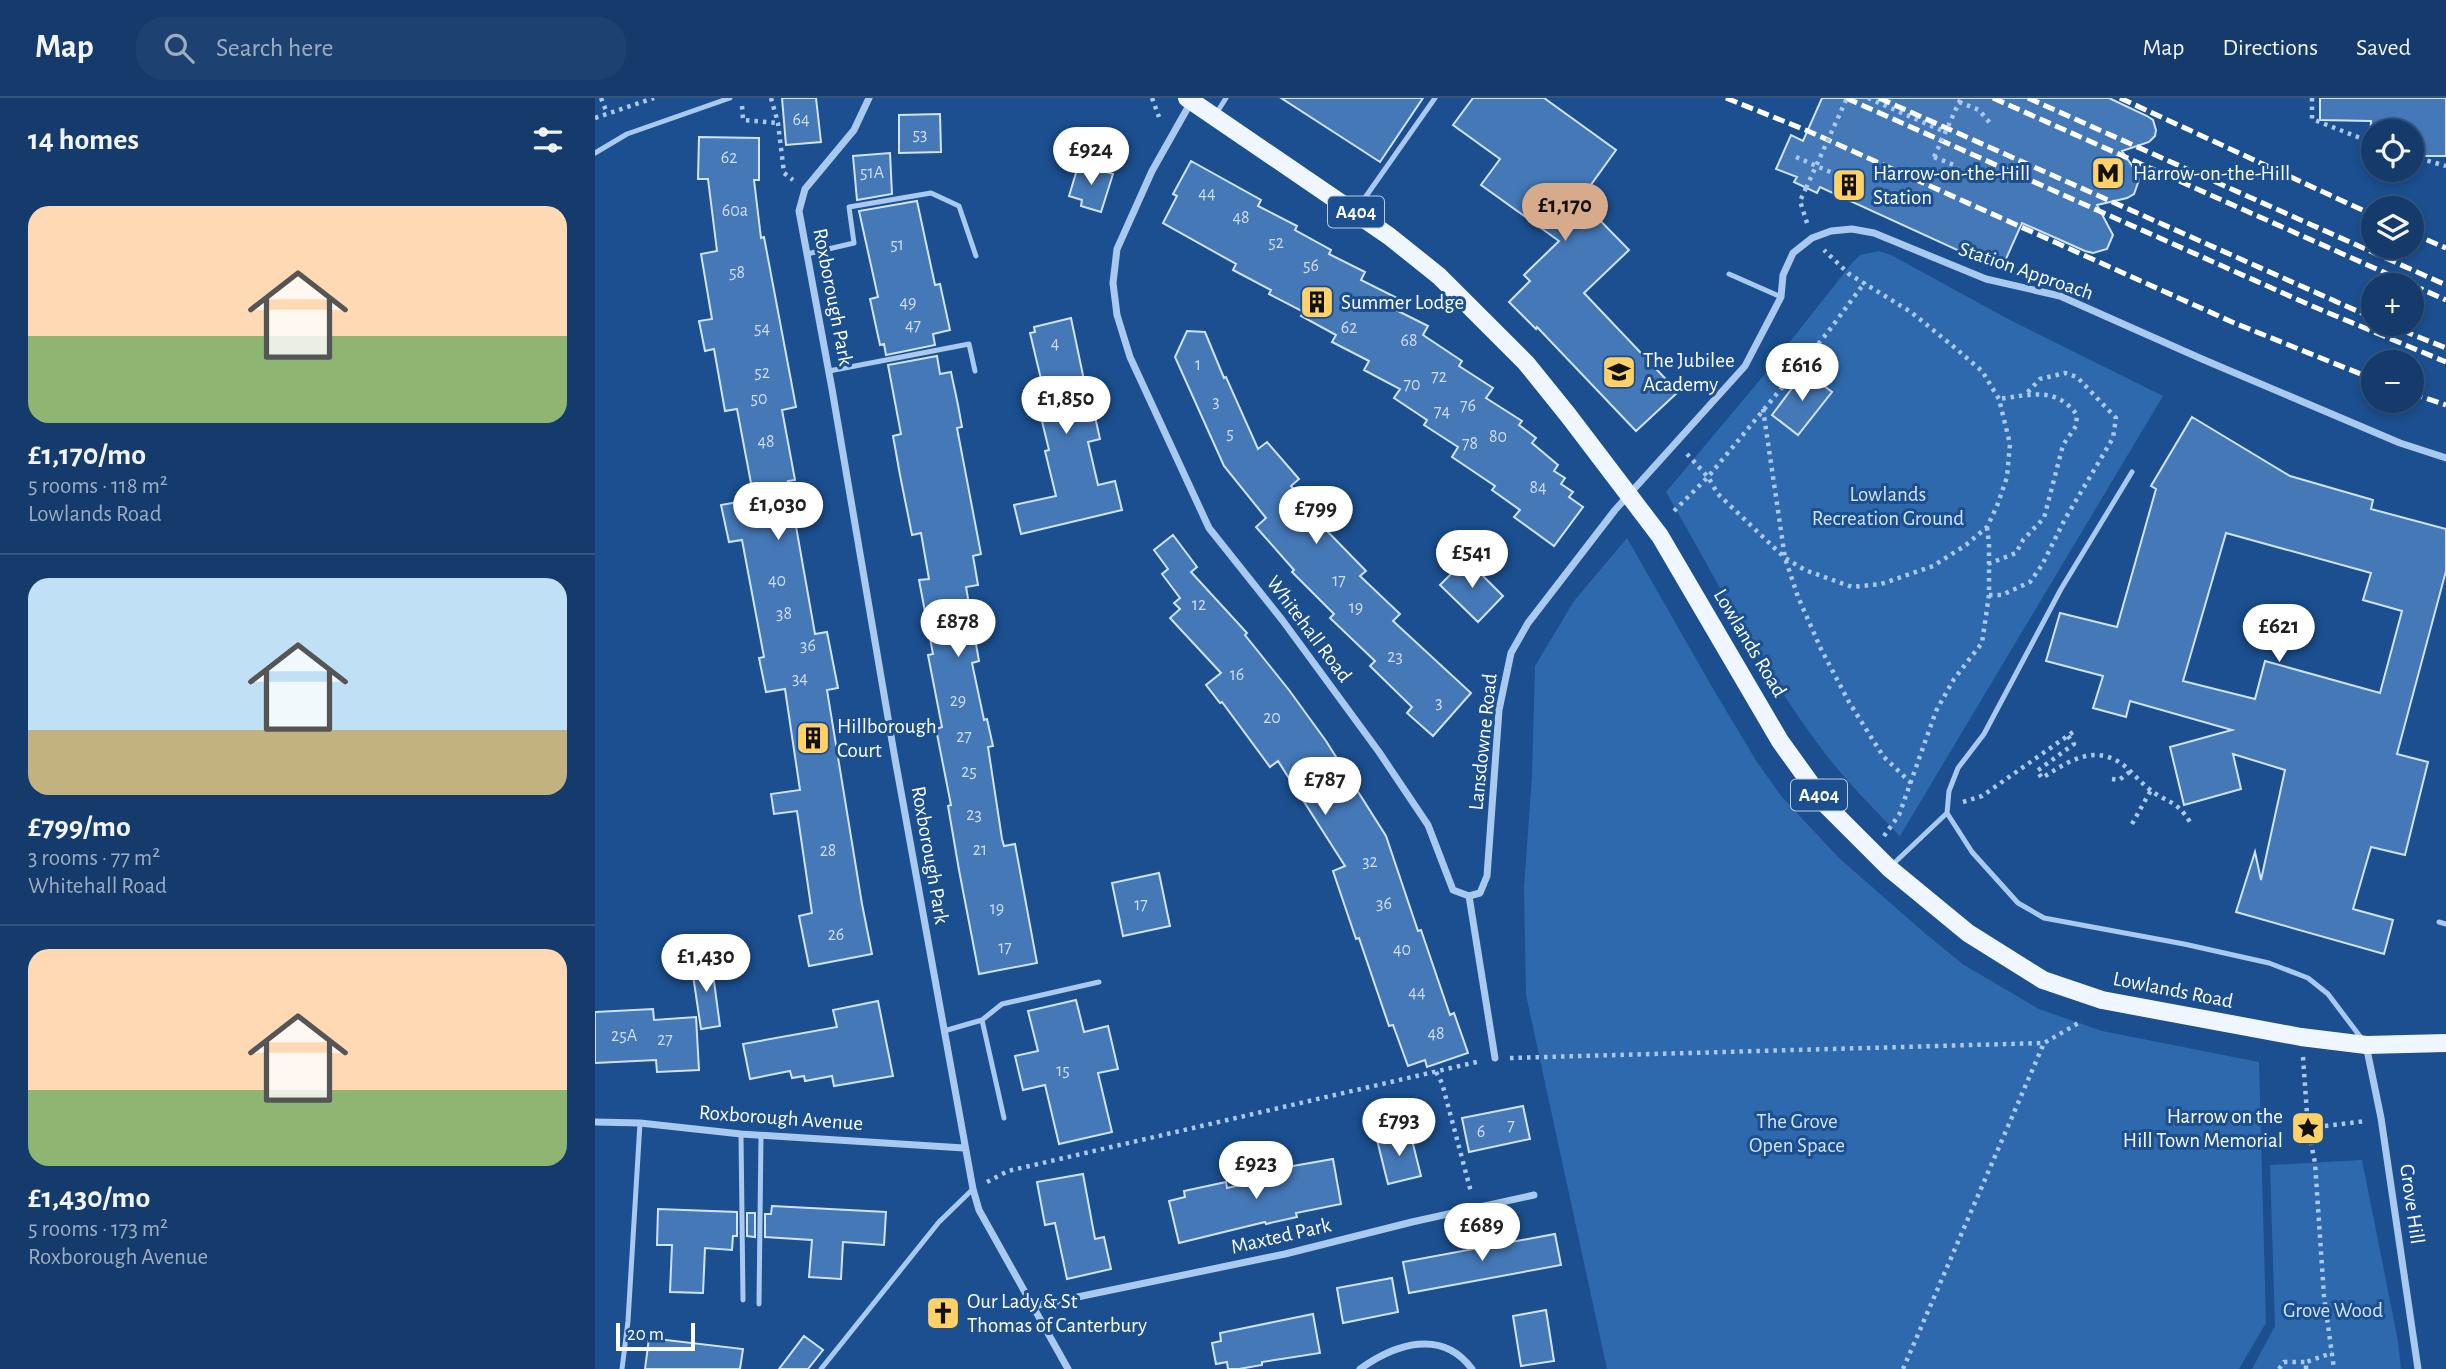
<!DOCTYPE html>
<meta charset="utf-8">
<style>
:root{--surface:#143b6b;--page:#1d4271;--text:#f1f3f6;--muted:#9dadc1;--line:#33557e;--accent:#d6ab8b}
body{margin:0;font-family:"Alegreya Sans",sans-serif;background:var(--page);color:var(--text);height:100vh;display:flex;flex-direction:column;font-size:26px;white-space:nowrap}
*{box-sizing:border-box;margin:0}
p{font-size:23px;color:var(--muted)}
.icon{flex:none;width:38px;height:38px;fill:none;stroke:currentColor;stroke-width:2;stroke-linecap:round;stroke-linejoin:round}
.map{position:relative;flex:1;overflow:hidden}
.panel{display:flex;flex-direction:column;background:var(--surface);width:595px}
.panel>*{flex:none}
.fabs{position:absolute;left:1766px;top:21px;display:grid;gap:14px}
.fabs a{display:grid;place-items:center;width:63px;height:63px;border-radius:50%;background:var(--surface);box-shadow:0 4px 10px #0003,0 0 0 2px var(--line);font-size:35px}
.scale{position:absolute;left:21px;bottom:18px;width:79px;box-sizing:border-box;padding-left:7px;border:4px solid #fff;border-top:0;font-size:19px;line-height:24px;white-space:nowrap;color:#fff;-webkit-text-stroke:5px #1b4f8f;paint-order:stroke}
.price{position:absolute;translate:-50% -60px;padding:0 16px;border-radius:24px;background:#fff;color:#222;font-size:23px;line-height:46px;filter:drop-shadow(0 2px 4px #0008)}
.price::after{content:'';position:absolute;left:50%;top:42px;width:21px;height:16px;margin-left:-10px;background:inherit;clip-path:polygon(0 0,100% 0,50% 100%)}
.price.selected{background:var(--accent);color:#111}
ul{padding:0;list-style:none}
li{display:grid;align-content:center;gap:14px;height:371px;padding:0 28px}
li+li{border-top:2px solid var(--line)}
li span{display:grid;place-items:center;height:217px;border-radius:21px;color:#555}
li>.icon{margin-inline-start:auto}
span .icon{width:126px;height:126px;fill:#fffc;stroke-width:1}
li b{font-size:30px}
h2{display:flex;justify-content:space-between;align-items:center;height:84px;padding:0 28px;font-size:30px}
header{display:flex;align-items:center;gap:42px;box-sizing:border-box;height:98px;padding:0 35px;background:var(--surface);border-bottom:2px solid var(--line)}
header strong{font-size:33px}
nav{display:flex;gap:38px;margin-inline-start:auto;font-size:24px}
.search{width:490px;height:63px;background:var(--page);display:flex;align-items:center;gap:18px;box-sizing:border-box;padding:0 24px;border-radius:28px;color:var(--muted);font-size:26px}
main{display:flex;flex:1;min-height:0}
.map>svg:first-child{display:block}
.green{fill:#2e69ad}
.building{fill:#4478b7;stroke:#cfe3fa;stroke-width:2;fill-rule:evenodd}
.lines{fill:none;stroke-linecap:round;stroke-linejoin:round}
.path{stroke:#a9c9ee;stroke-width:4.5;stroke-dasharray:3.5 5;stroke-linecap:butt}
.service{stroke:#a9c9ee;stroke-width:5}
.minor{stroke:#a9c9ee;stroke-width:7}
.primary{stroke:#f0f6ff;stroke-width:18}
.rail{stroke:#fff;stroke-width:5;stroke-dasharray:12 5;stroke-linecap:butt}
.path-bridge{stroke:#a9c9ee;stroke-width:4.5;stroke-dasharray:3.5 5;stroke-linecap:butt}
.labels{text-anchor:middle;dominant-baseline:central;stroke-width:6;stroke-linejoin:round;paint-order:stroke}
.number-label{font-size:18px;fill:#d0dded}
.shield{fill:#1b4f8f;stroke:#bbcadd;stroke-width:2}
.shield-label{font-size:19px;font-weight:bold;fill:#fff}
.poi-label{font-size:21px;fill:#fff;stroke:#1b4f8f;text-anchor:start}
.street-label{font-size:21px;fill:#fff;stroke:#1b4f8f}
.park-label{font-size:21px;fill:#cfe3fa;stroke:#1b4f8f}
</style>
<header>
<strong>Map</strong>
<div class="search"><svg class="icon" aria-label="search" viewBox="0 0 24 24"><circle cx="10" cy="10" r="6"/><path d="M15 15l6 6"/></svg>Search here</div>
<nav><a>Map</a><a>Directions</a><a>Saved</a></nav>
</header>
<main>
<section class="panel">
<h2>14 homes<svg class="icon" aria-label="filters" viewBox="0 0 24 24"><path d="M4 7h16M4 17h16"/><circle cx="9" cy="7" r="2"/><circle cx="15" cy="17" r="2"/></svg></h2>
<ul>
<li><span style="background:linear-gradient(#ffd9b3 60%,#8fb573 0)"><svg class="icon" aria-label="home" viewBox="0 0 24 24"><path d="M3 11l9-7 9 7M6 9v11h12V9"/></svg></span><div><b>£1,170/mo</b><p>5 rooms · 118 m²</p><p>Lowlands Road</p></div></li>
<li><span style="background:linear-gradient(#bfe0f5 70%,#c2b280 0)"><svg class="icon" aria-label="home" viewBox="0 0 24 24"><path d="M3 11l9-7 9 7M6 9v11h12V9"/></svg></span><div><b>£799/mo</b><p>3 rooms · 77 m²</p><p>Whitehall Road</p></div></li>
<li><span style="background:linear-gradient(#ffd9b3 65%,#8fb573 0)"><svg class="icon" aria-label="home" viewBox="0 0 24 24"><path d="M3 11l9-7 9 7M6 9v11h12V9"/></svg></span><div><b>£1,430/mo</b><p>5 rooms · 173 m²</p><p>Roxborough Avenue</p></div></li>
</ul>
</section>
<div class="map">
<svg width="1851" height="1271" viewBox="0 0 1851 1271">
<rect width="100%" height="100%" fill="#1b4f8f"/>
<path class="green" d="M1284,153l12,4 119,65 153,76 -263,440c-30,-31 -60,-61 -85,-96 -57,-77 -101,-165 -149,-248l93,-111 93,-118 8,-8z
M1032,440l85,149 45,75 25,35 57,61 88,77 37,30 75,44 63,22 157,31 7,261 -27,46h-632l-81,-374 -2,-107 8,-112 3,-110 39,-65z
M1767,1062l36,181 3,28h-149l23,-43 -5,-161z"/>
<path class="building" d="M187,0h34l5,44 -35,3z
M686,0h142l-43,64z
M878,0h71l72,52 -36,50 49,50 -45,43 94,99 -42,39 -99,-104 -1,2 -27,-27 21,-21 -6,-6 35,-34 -78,-56 19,-26 -47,-34z
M1227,0h287l38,18 6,4 3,10 -1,6 -6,6 -27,9 15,22 2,7 -5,14 -7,4 -30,7 16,30 -6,14 -14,4 -8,-2 -63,-28 -21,47 -181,-83 -3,6 -23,-11 3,-5 -21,-8 15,-34 12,6z
M1725,0h126v58h-25v-15h-10v-10h-38v9h-3l1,-19 -51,-1z
M345,16l1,38 -42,1v-38z
M104,39l60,1v42h-5l7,58 3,-1 32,170 -14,3 13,70 -7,1 27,153 12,-2 11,56 -11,2 35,214 10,50 -63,12 -10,-50 13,-3 -15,-102 -23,3 -3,-20 29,-4 -15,-101 -19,3 -7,-34 5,-1 -22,-117 -13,2 -8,-37 33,-6 -17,-90 -12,2 -11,-62 -9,2 -6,-30 13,-2 -11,-65 16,-3 -9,-72h-10z
M295,55l2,41 -35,6 -4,-44z
M596,63l70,39 -3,6 39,20 -2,4 36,20 -2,4 36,18 -4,8 38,19 -5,10 34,17 -5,9 39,26 -3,5 34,22 -7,10 36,23 -3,4 17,13 -4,5 26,22 -4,6 11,7 -4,6 12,8 -4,5 14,10 -29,39 -40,-29 6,-7 -28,-20 3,-4 -43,-29 6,-10 -34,-22 3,-5 -33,-22 6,-9 -36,-19 5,-9 -37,-19 4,-7 -35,-19 3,-4 -35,-18 2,-4 -38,-20 3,-6 -73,-41 14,-27 -4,-2z
M484,65l34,11 -12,38 -20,-6 1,-6 -13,-4z
M322,103l18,84 5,-1 10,46 -17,4 2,11 -49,10 -2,-11 -4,1 -10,-46 8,-2 -19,-86z
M476,220l18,86 3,-1 8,36 -12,3 10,43 17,-4 7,29 -101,24 -7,-29 42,-9 -11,-45 4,-1 -9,-37 6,-1 -8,-32 3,-1 -11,-46 5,-1 -1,-5z
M592,233l18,1 19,46 2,-1 32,72 9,-7 32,37 -8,7 39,44 -2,2 38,39 -6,5 40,38 -7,7 78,72 -38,43 -26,-23 5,-6 -42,-41 5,-5 -45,-43 4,-4 -42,-42 2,-2 -38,-43 10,-9 -42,-52 -49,-109z
M342,258l3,18 11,-2 7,33 4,22 -5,1 24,126 -8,2 5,29 -12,2 13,74 -7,2 12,57 3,-1 6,27 -5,1 14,92 2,7 11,-2 22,119 -58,11 -20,-104 -11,-64 3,-1 -15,-76 6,-2 -14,-72 5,-1 -14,-74 10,-1 -8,-46 -9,2 -12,-60 -7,-39 8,-2 -13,-69z
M1210,273l27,21 -34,43 -26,-20z
M1597,319l98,59 83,24 -2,9 75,20v42l-49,183 31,8 -23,93 -34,-8 -18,62 40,11 -9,34 -148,-42 19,-60 6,28 24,-110 -52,-16 8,35 -57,16 -14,-58 62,-17 -102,-29 -4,16 -33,-9 10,-32 -57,-15 14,-48 57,14 39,-138 -5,-3zM1631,435l145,40 -8,27 39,11 -22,82 -115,-32 -10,38 -72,-18z
M578,437l24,32 -6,5 56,61 -2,2 44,55 37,51 60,95 32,95 3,-1 29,85 4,-2 14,40 -41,14 -2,-7 -17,6 -15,-41 -4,1 -30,-88 -3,1 -23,-68 12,-5 -67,-105 -8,6 -48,-65 -2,1 -14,-18 15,-12 -51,-55 10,-9 -6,-6 6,-5 -18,-24 6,-5 -14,-19z
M871,461l37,37 -25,26 -38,-37z
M564,775l11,53 -47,10 -11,-53z
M116,861l9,67 -19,3 -10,-67z
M481,902l8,32 24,-6 10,43 -20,4 14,59 -53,12 -14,-59 -22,5 -8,-34 23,-5 -10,-40z
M283,903l15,75 -59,10 -2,-10 -27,5 -1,-5 -12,2 -2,-7 -40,8 -7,-35 94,-17 -4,-17z
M58,911l1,11 42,-3 3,53 -42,2 -1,-12 -61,3v-51z
M928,1008l7,33 -61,13 -7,-34z
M815,1034l11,44 -33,8 -11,-44z
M738,1061l8,45 -45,9 1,4 -31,7 -1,-2 -86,21 -10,-42 16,-4 -1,-6 42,-9 1,6 45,-10 -2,-8z
M488,1076l12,65 9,-2 7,32 -44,10 -12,-56 -10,2 -8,-43z
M177,1108l114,6 -2,33 -41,-3 -2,37 -32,-2 3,-37 -47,-3v-23h6z
M63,1111l79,3v24h-4l-1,14 -27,-2 -2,45 -33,-1 2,-47h-15z
M152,1115h8v24l-8,-1z
M960,1136l6,31 -152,28 -6,-31z
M797,1180l6,34 -55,11 -6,-35z
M951,1212l8,51 -33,5 -8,-50z
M718,1216l7,39 -58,9v3l-23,4h-11l-1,-7 -11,2 -4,-21 9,-2 -1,-8z
M209,1238l19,14 -15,19h-29z
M54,1240l94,11 -3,20h-95z"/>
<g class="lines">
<path class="path" d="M6,0l6,15
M176,0l7,25 6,50 9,7
M557,0l7,19
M1273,0l77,34
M1717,0v21l61,24
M1364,4l20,8 11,13
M147,8l1,14 35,3
M0,20l59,-20
M1816,58l35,10
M1201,59l39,17
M1339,59l20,8 9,11
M1211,90l-6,13 7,22
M1168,311l22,149 13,39 23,52 28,53 34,54 28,27
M1092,356l21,23 10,17 67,64 20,12 47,17 29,-3 52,-18 33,-21 21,-18 10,-21 10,-29 3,-33 -11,-45 -17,-28 -28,-24 -43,-35 -62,-38 -25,-24
M1079,413l34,-34 120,-145 37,-50
M1393,466l28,-11 7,-13 21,-22 19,-73 13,-19 1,-11c-21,-29 -47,-20 -78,-16
M1394,497h13l28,-13 12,-17 23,-46 48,-81 3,-20 -39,-41 -12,-4 -25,6 -15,16
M1473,638l6,8 -37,27 5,7c24,-15 49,-33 77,-16 11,7 19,18 29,26 19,16 27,10 42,34
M1517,681l7,1 12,-9
M1368,704l19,-6 94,-66
M1537,726l19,-34
M1289,738l15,-21 37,-104 18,-32 28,-36 7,-48v-51l-2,-17
M1708,959l5,71 7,35 9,133 10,73
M915,960l534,-15 38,-22
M841,974l6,11 29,109
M1713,1030l58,-7
M392,1084l21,-11 473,-110
M1308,1271l141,-326
M1684,1271l5,-7h22
M1711,1271v-7l26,-9"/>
<path class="service" d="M621,16l10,-16
M0,55l32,-19 103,-36
M762,111l78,-111
M212,156l47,-11 -5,-36 82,-14 28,13 17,50
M1134,176l52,23
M234,273l140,-27 6,27
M1537,374l-71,117 -77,145 -26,34 -9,23 -2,22 25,39 46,51 26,15 140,26 85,19 39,15 20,16 34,45
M1296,768l56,-53
M1844,824l7,2
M387,922l22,98
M349,933l38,-11 20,-16 97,-22
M146,1036l2,166
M164,1206l2,-169
M27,1271l6,-48 12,-198
M226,1271l118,-147 34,-33"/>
<path class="minor" d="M274,0l-15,32 -49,59 -6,22 33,178 62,364 79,436 6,21 89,159
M596,4l-39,69 -35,78 -4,34 4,32 13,42 79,171 74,93 96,131 49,73 25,65 16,6
M874,798l11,-3 7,-17 12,-166 12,-57 17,-30 87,-113 130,-144 36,-69 2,-22 10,-22 19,-15 19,-7 21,-2 22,4 112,46 74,17 142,63 198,84 46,15
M874,798l26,162
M1771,947l15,73 37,251
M0,1024l45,1 101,11 223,14
M439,1208l251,-52 127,-32 122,-27
M765,1271c35,-25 82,-41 112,0"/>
<path class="primary" d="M592,0l202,138 50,40 87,87 42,52 92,121 120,205 46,64 63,63 79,65 75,47 59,20 199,37 65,8 80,-2"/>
<path class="rail" d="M1131,0l82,33 424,191 141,57
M1251,0l466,208 134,56
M1284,0l494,220
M1398,0l453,202
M1433,0l418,187
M1525,0l253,117
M1816,135l35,15
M1791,226l60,24
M1816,295l35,12"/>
<path class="path-bridge" d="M1339,59l27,-59
M1211,90l41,-90"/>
</g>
<defs>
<g id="metro-square" transform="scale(1.75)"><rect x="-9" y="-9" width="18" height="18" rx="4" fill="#ffd166" stroke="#1b4f8f"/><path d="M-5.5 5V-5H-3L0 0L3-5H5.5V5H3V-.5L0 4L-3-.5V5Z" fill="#111"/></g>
<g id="building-square" transform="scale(1.75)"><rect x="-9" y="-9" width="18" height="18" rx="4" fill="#ffd166" stroke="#1b4f8f"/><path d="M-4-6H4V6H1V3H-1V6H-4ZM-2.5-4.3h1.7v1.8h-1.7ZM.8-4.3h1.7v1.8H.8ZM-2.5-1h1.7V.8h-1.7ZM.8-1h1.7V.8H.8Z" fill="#111"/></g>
<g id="school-square" transform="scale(1.75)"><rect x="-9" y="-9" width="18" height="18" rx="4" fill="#ffd166" stroke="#1b4f8f"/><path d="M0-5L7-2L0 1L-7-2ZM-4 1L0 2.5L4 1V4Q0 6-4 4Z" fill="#111"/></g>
<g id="sight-square" transform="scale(1.75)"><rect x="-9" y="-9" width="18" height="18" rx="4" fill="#ffd166" stroke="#1b4f8f"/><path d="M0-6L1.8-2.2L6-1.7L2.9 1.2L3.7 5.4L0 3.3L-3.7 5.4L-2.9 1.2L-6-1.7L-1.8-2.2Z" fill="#111"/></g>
<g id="church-square" transform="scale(1.75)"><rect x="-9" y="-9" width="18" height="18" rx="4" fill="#ffd166" stroke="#1b4f8f"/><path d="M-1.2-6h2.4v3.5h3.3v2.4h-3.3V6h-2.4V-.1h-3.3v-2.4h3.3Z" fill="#111"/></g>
</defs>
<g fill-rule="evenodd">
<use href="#metro-square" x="1513" y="75"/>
<use href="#building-square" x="1254" y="87"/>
<use href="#building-square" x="722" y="204"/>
<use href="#school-square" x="1024" y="274"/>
<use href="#building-square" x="218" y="640"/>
<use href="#sight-square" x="1713" y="1030"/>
<use href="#church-square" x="348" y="1215"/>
</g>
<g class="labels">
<g class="number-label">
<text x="206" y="22">64</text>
<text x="325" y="37">53</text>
<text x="134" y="60">62</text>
<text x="277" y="75">51A</text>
<text x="612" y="96">44</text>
<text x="140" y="113">60a</text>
<text x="646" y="120">48</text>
<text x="681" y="145">52</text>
<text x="302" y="147">51</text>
<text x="716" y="168">56</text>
<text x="142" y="175">58</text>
<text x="313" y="205">49</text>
<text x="318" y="228">47</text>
<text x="754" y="230">62</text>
<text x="167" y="231">54</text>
<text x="814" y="243">68</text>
<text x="460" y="246">4</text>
<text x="603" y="267">1</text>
<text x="167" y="275">52</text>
<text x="844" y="279">72</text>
<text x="817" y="287">70</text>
<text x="164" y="301">50</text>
<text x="621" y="304">3</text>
<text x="873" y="308">76</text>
<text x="847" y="314">74</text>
<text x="635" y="336">5</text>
<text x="903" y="339">80</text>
<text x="171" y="344">48</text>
<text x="875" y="346">78</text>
<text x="943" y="390">84</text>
<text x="182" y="483">40</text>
<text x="744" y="483">17</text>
<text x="604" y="507">12</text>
<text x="761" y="510">19</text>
<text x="189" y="516">38</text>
<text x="213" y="548">36</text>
<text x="800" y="559">23</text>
<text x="642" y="577">16</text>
<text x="205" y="581">34</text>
<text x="363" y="603">29</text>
<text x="844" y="605">3</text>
<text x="677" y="620">20</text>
<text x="369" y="639">27</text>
<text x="374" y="674">25</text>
<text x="379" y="717">23</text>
<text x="385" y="752">21</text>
<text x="233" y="753">28</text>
<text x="775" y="764">32</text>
<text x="789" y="806">36</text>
<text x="546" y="807">17</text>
<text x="402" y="811">19</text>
<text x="241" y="837">26</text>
<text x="410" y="850">17</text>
<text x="807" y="852">40</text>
<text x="822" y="895">44</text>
<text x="841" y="936">48</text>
<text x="29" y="938">25A</text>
<text x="70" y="942">27</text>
<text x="468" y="973">15</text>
<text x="916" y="1028">7</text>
<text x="886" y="1034">6</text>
</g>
<g class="shield">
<rect x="733" y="98.5" width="56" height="31" rx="5"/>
<rect x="1196" y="681.5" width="56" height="31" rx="5"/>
</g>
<g class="shield-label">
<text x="761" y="114">A404</text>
<text x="1224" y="697">A404</text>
</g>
<g class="poi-label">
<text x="1278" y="75">Harrow-on-the-Hill<tspan x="1278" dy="24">Station</tspan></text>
<text x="1538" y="75">Harrow-on-the-Hill</text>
<text x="746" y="204">Summer Lodge</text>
<text x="1048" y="262">The Jubilee<tspan x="1048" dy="24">Academy</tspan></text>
<text x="242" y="628">Hillborough<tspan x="242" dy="24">Court</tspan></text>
<text x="1688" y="1018" text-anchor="end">Harrow on the<tspan x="1688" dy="24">Hill Town Memorial</tspan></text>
<text x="372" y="1203">Our Lady &amp; St<tspan x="372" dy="24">Thomas of Canterbury</tspan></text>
</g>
<g class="street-label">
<text transform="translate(1431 173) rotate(19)">Station Approach</text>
<text transform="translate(238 199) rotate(79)">Roxborough Park</text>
<text transform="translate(714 531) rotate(53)">Whitehall Road</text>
<text transform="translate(1155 545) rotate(59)">Lowlands Road</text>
<text transform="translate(888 644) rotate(-84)">Lansdowne Road</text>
<text transform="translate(335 757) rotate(80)">Roxborough Park</text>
<text transform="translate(1578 892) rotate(11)">Lowlands Road</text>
<text transform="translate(186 1020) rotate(4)">Roxborough Avenue</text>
<text transform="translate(1817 1106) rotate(82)">Grove Hill</text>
<text transform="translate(686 1138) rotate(-13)">Maxted Park</text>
</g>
<g class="park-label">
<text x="1293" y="396">Lowlands<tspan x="1293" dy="24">Recreation Ground</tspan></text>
<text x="1202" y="1023">The Grove<tspan x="1202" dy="24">Open Space</tspan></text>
<text x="1738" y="1212">Grove Wood</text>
</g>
</g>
</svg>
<div class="fabs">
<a><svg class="icon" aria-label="locate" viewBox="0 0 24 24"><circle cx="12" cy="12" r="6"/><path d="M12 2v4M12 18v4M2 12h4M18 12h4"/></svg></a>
<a><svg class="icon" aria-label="layers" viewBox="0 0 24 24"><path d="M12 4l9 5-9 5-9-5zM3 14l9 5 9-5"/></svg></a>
<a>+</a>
<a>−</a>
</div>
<div class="scale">20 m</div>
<b class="price" style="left:496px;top:89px">£924</b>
<b class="price selected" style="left:970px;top:145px">£1,170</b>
<b class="price" style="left:1207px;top:305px">£616</b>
<b class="price" style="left:471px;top:338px">£1,850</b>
<b class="price" style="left:183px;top:444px">£1,030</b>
<b class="price" style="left:721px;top:448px">£799</b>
<b class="price" style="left:877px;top:492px">£541</b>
<b class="price" style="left:363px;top:561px">£878</b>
<b class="price" style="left:1684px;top:566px">£621</b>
<b class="price" style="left:730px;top:719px">£787</b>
<b class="price" style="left:111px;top:896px">£1,430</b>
<b class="price" style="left:804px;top:1060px">£793</b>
<b class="price" style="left:661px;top:1103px">£923</b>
<b class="price" style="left:887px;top:1165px">£689</b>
</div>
</main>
